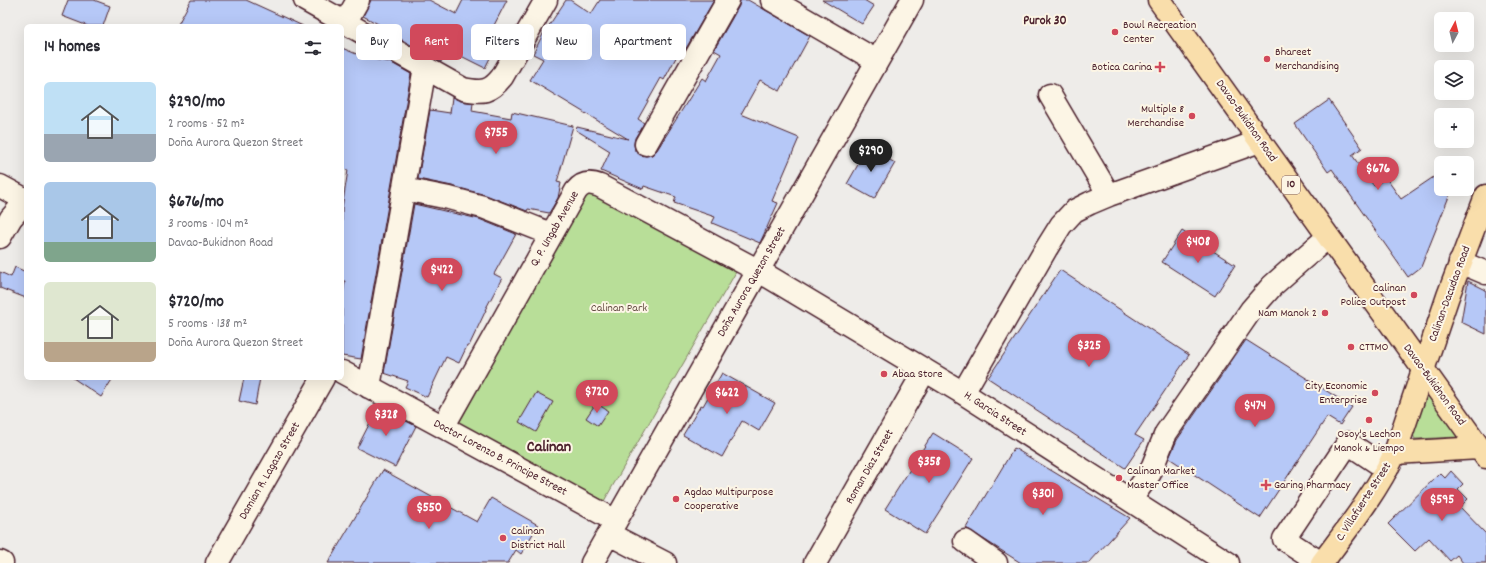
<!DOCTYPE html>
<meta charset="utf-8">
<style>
:root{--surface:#fff;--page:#f2f2f3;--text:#2b2b33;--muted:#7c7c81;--accent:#d1495b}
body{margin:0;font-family:Dekko,sans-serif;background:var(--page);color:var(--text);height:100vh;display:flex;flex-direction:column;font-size:15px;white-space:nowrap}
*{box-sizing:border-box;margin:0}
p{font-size:13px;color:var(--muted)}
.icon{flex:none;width:22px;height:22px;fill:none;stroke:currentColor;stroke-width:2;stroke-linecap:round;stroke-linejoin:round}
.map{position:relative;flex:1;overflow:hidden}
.panel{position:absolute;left:24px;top:24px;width:320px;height:356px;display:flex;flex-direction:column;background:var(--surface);border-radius:6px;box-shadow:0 4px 16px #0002}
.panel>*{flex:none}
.guide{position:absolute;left:356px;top:24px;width:380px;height:36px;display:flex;gap:8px}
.needle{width:26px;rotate:7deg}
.fabs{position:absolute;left:1434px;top:12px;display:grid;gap:8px}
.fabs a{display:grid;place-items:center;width:40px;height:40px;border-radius:6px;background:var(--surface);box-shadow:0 4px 16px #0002;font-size:20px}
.price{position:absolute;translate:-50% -34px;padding:0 9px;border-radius:14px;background:var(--accent);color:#fff;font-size:13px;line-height:26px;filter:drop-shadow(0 1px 2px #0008)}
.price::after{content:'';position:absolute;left:50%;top:24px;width:12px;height:9px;margin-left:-6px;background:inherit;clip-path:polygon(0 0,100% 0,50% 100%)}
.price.active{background:#222;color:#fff}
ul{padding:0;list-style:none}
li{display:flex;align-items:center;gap:12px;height:100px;padding:0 20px}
li span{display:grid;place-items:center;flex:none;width:112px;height:80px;border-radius:6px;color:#555}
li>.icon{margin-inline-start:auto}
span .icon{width:48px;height:48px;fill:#fffc;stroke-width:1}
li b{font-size:17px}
h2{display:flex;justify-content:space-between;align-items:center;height:48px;padding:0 20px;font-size:17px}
.chip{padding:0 14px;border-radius:6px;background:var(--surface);box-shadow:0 4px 16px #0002;font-size:14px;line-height:36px}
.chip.active{background:var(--accent);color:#fff}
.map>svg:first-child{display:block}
.green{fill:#b8de98;stroke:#817e62}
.building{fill:#b6c8f7;stroke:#4a1f2b}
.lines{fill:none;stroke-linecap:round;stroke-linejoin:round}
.minor-casing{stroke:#4a1f2b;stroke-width:25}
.major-casing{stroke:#4a1f2b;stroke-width:25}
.highway-casing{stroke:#4a1f2b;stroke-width:25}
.minor{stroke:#fcf5e5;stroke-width:22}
.major{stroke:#f9deab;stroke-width:22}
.highway{stroke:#f9deab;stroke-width:22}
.poi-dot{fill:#d1495b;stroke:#fcf5e5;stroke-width:1.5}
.labels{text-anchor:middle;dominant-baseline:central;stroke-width:4;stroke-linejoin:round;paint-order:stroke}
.shield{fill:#fcf5e5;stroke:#7f5f63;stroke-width:1}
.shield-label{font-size:11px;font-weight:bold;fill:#4a1f2b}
.poi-label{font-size:12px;fill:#4a1f2b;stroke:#fcf5e5;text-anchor:start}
.street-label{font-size:12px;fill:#4a1f2b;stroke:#fcf5e5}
.park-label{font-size:12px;fill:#664f46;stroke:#fcf5e5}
.neighbourhood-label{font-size:13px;font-weight:bold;fill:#4a1f2b;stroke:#fcf5e5}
.district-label{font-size:16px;font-weight:bold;fill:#4a1f2b;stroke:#fcf5e5}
</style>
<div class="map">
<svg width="1486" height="563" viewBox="0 0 1486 563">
<rect width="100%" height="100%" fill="#eeece9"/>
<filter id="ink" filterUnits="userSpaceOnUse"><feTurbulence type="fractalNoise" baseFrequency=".025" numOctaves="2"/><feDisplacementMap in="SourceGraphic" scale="8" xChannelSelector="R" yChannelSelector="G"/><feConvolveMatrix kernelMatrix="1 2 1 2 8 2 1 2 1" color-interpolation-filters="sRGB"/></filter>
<g filter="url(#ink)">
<path class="green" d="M588,191l148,81 -132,229 -145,-78z
M1432,397l28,36 -2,4 -43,2 -2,-4 13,-37z"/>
<path class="building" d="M68,0h26l16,6 -7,20h-15l-26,-10z
M191,0h55l57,26h-126z
M371,0h58l27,14 7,-14h44l-18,35 10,5 -14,28 -38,-19 -6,13 -60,-34 1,-2 -19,-10z
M566,0h4l21,14 9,-14h114l-30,52 -4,-2 -16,30 -3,-2 -23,41 6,4 -9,15 -1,6 1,7 5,4 6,1 6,-1 5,-5 45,-72 4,3 15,-27 -7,-4 25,-44 1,-6h8l62,36 -30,55 -20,-11 -19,34 58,24 -27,63 6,2 -18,40 -48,-20 3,-6 -41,-14 2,-6 -32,-11 -1,3 -42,-18 9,-20 -34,-21 1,-3 51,12 -98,-59 13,-21 -10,-5 14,-28 1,1z
M822,0h42l10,6 -12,18z
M342,48l24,10 24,4 21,12 -50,285 -19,-3v-53l3,-22h-3v-73l6,-38 -6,-1z
M452,97l9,4 12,2 -1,8 39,7 1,-6 61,14 -16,56 4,1 -3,15 -9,15 -21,-4 -1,2 -41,-16 -34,-9 -34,-7 12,-69 20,3z
M1329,100l33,48 -10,7 22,31 12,-8 15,21 40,-27v17h11l-31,78 -13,10 -76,-108 -4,3 -33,-48z
M868,147l27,16 -21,36 -27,-15z
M414,204l65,15 37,15 -22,40 8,4 -17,32h1l-17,36h-2l-8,17 -13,-6 -19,40 -22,-10 3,-6 -24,-8z
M1182,231l53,34 -20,31 -53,-34z
M15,267l11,5v26l-26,-10v-16l11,5z
M1060,270l129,85 -54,80 9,5 -19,28 -137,-90z
M1468,281l18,9v44l-25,-12z
M1246,340l106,67 -12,18 -13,-8 -67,101 -91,-60 8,-18z
M722,373l53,30 -16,28 -17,-10 -20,36 -39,-22 18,-30 2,1z
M73,378h40l-12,19z
M244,378h16l-5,27 -16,-4z
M536,393l17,9 -17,30 -17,-10z
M596,403l12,8 -10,15 -12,-8z
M378,407l38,19 -21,41 -38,-19z
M933,433l40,25 -48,76 -40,-25z
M1014,448l116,70 -41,45h-68l-55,-35z
M383,470l94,52 14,-24 47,27 -17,29 -5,-4 -8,13h-180z
M1451,471l12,13 -5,5 10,10 -8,8 26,27v29h-23l-6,-8 -7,6 -21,-23 -14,13 -27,-27 52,-51 5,5z"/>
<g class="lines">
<g class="minor-casing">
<path id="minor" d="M305,0l158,89c20,4 27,3 39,-12l44,-77
M772,0l105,61
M345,23l13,-23
M1050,95l59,100
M646,144l82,-144
M0,186l26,14
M404,189l45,9 34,9 68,27
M0,237l11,-19 15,-17
M1460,262l26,11
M342,372l274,149
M369,387l56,-320
M963,393l83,-144 15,-24 13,-14 16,-8 19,-8 151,-54
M443,427l133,-236c7,-9 14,-9 24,-5l159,85 204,122 265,170
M1130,500l20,-27 16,-40 85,-123 21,-24 27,-24 29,-25
M609,534l56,29
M965,541l31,22
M0,562l2,1
M217,563l106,-185
M592,563l320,-563
M815,563l110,-193
M1321,563l-37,-24 64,-96 39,26"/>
</g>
<g class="major-casing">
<path id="major" d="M1322,563c26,-35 54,-70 73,-110l53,-157 38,-100"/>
</g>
<g class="highway-casing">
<path id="highway" d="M1159,0l327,457
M1395,453l84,-5"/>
</g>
<use href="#minor" class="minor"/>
<use href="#major" class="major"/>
<use href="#highway" class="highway"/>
</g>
</g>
<g class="poi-dot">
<circle cx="1115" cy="32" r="4"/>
<circle cx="1267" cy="59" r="4"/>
<path d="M1158 61h4v4h4v4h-4v4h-4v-4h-4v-4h4z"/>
<circle cx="1192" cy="116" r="4"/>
<circle cx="1414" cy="295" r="4"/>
<circle cx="1325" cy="313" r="4"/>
<circle cx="1351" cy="347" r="4"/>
<circle cx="884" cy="374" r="4"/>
<circle cx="1375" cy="393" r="4"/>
<circle cx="1369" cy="420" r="4"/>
<circle cx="1119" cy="478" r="4"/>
<path d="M1264 479h4v4h4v4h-4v4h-4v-4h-4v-4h4z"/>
<circle cx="676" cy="499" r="4"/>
<circle cx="503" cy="538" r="4"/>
</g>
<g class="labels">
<rect class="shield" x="1282" y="176" width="18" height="18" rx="3"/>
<g class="shield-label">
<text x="1291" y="185">10</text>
</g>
<g class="poi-label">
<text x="1123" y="25">Bowl Recreation<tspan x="1123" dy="14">Center</tspan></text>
<text x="1275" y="52">Bhareet<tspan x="1275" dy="14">Merchandising</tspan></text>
<text x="1152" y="67" text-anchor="end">Botica Carina</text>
<text x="1184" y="109" text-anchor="end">Multiple 8<tspan x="1184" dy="14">Merchandise</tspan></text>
<text x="1406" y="288" text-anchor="end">Calinan<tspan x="1406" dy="14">Police Outpost</tspan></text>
<text x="1317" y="313" text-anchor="end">Nam Manok 2</text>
<text x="1359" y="347">CTTMO</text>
<text x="892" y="374">Abaa Store</text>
<text x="1367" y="386" text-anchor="end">City Economic<tspan x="1367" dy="14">Enterprise</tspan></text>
<text x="1369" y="434" text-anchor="middle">Osoy's Lechon<tspan x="1369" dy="14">Manok &amp; Liempo</tspan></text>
<text x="1127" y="471">Calinan Market<tspan x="1127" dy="14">Master Office</tspan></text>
<text x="1274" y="485">Garing Pharmacy</text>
<text x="684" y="492">Agdao Multipurpose<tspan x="684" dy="14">Cooperative</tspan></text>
<text x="511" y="531">Calinan<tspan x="511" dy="14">District Hall</tspan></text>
</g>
<g class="street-label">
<text transform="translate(1246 121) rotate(55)">Davao-Bukidnon Road</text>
<text transform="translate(555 229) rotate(-60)">Q. P. Ungab Avenue</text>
<text transform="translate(752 282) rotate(-60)">Doña Aurora Quezon Street</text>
<text transform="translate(1450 294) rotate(-70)">Calinan-Dacudao Road</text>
<text transform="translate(1434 385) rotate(54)">Davao-Bukidnon Road</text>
<text transform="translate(995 414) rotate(33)">H. Garcia Street</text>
<text transform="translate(500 458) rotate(28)">Doctor Lorenzo B. Principe Street</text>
<text transform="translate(870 467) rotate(-60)">Roman Diaz Street</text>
<text transform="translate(270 471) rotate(-60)">Damian R. Lagazo Street</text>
<text transform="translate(1364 502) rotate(-57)">C. Villafuerte Street</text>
</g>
<g class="park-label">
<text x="619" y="308">Calinan Park</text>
</g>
<g class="neighbourhood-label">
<text x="1045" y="21">Purok 30</text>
</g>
<g class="district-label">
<text x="549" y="447">Calinan</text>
</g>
</g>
</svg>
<div class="fabs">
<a><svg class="needle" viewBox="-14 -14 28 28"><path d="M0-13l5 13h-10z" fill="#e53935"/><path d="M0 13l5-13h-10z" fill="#7c7c81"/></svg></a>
<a><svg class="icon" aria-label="layers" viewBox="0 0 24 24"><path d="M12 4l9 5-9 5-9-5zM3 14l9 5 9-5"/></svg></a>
<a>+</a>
<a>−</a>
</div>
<b class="price" style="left:496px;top:155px">$755</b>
<b class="price active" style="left:871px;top:173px">$290</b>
<b class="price" style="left:1378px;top:191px">$676</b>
<b class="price" style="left:1198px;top:264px">$408</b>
<b class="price" style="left:442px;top:292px">$422</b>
<b class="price" style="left:1089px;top:368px">$325</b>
<b class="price" style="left:597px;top:414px">$720</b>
<b class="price" style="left:727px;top:415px">$622</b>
<b class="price" style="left:1255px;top:428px">$474</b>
<b class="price" style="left:386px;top:437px">$328</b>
<b class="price" style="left:929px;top:484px">$358</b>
<b class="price" style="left:1043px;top:516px">$301</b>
<b class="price" style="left:1442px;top:522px">$595</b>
<b class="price" style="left:429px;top:530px">$550</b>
<div class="guide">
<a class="chip">Buy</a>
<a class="chip active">Rent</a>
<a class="chip">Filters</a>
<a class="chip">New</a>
<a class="chip">Apartment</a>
</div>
<section class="panel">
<h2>14 homes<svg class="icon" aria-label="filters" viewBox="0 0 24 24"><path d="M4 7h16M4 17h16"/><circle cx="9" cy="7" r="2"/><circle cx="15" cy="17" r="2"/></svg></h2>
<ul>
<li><span style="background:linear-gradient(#bfe0f5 65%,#9aa5b1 0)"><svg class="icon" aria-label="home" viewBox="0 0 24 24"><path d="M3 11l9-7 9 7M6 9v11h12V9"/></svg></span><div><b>$290/mo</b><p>2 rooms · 52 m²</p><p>Doña Aurora Quezon Street</p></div></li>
<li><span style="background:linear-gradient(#a9c7e8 75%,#7fa58c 0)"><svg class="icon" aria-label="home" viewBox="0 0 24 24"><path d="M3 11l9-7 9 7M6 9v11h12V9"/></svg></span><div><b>$676/mo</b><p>3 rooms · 104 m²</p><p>Davao-Bukidnon Road</p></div></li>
<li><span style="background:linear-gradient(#dfe7d0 75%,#b9a48a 0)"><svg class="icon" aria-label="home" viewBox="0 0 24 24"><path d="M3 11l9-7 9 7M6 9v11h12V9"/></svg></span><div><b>$720/mo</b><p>5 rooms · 138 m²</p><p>Doña Aurora Quezon Street</p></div></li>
</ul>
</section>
</div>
